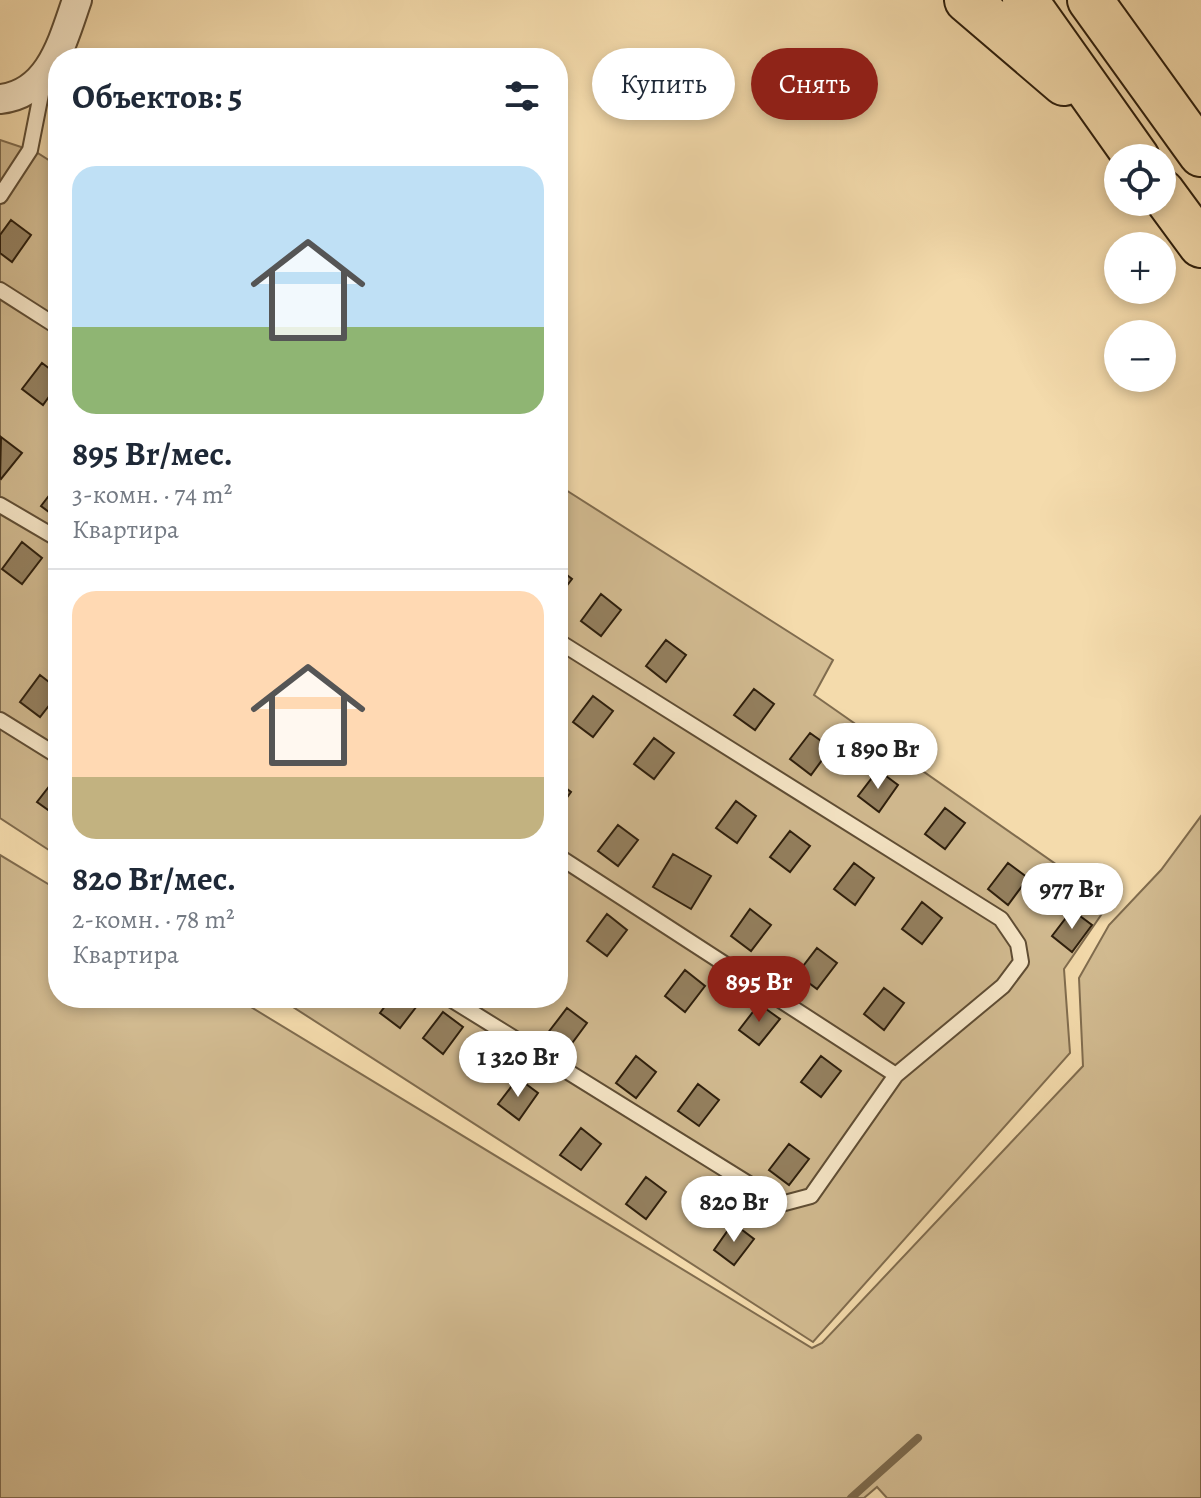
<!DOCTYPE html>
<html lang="ru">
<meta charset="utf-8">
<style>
:root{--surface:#fff;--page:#f6f6f7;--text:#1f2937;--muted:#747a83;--line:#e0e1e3;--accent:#8f2418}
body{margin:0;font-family:Alegreya,serif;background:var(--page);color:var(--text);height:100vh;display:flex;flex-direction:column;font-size:30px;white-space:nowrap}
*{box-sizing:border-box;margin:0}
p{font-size:26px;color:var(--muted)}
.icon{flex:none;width:44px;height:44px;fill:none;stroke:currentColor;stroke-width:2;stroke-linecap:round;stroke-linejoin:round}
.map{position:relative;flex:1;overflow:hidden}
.side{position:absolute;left:48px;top:48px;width:520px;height:960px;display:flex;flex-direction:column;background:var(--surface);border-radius:32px;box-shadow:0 4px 12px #0003}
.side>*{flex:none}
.hud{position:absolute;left:592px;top:48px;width:488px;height:72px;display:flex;gap:16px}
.tools{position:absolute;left:1104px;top:144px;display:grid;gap:16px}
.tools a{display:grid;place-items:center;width:72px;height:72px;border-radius:50%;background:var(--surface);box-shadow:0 4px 12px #0003;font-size:40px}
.price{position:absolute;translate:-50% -68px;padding:0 18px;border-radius:28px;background:#fff;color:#222;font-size:26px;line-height:52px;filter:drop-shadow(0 2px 4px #0008)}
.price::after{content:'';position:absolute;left:50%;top:48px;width:24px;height:18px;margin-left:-12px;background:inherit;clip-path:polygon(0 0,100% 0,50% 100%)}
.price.selected{background:var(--accent);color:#fff}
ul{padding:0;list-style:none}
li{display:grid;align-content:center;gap:16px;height:424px;padding:0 24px}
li+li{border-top:2px solid var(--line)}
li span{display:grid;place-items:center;height:248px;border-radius:24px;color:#555}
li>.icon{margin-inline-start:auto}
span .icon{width:144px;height:144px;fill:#fffc;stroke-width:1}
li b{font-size:34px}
h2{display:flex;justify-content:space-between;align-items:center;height:96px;padding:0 24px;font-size:34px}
.chip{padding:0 28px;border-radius:36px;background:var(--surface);box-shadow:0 4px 12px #0003;font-size:28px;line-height:72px}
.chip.selected{background:var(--accent);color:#fff}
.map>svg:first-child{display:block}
.green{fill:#d2bb91;stroke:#806c4e;stroke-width:2}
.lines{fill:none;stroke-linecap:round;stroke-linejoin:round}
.stream{stroke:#7c694c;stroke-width:8}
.building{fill:#94805f;stroke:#2d1e0c;stroke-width:2}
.lane-casing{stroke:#5f4d34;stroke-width:18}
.street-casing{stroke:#5f4d34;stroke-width:32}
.highway-casing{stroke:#2d1e0c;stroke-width:48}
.lane{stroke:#f8e8c9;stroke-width:14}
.street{stroke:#f8e8c9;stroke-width:28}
.highway{stroke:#f4dbac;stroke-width:44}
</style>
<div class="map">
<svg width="1201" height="1498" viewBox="0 0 1201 1498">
<rect width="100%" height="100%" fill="#f4dbac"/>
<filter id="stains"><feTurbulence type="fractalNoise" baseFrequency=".0025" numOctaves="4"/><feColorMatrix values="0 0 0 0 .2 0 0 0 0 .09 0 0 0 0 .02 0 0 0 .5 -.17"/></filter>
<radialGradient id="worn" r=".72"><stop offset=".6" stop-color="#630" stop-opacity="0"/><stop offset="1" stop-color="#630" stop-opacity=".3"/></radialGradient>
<path class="green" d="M0,140l36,12 22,14v690l-58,-38z
M558,485l275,175 -19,35 296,207 -46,67 6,84 -257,289 -534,-344h279z
M1201,816v682h-314l-10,-11 -13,11h-864v-643l58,35v108h178l576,350 10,-5 261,-277 -4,-88 30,-53 52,-55z"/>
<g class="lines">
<path class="stream" d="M851,1498l67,-60"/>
</g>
<path class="building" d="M11,220l20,15 -19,27 -12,-9v-18z
M42,363l16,12v9l-15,21 -21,-16z
M1,437l21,16 -21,26 -1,-1z
M58,484v35l-17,-13z
M22,542l20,16 -20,26 -20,-15z
M558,568l14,11 -14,18z
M601,594l20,16 -20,26 -20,-15z
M666,640l20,15 -20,27 -20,-16z
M40,675l18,14v5l-18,23 -20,-15z
M754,689l20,15 -19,26 -21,-15z
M593,696l20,15 -20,26 -20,-15z
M810,733l21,15 -20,27 -21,-16z
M654,738l20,15 -20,26 -20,-15z
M878,770l20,15 -19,27 -21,-16z
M58,775v42l-21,-15z
M558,782l13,10 -13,18z
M736,801l20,15 -19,27 -21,-15z
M945,808l20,15 -20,26 -20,-15z
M618,825l20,15 -20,26 -20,-15z
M790,831l20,15 -20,26 -20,-15z
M673,854l38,22 -20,33 -38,-22z
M854,863l20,15 -19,27 -21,-16z
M1008,863l20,15 -20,27 -20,-16z
M922,902l20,16 -20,26 -20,-15z
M750,909l21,16 -20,26 -20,-15z
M1072,910l20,15 -20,27 -20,-16z
M607,914l20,16 -20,26 -20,-15z
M817,948l20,15 -20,26 -20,-15z
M685,970l20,16 -20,26 -20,-16z
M884,988l20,15 -20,27 -20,-16z
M391,998h24l5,4 -20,26 -20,-15z
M759,1004l21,15 -21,26 -20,-15z
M567,1008l20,15 -20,27 -20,-16z
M443,1012l20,15 -20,27 -20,-16z
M636,1056l20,16 -20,26 -20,-15z
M821,1056l20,15 -20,26 -20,-15z
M518,1078l20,15 -19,27 -21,-16z
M698,1084l21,16 -20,26 -21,-15z
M581,1128l20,16 -20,26 -21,-15z
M789,1144l20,15 -20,26 -20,-15z
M646,1177l20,15 -20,27 -20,-15z
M733,1223l21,16 -20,26 -20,-15z"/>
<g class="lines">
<g class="lane-casing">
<path id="lane" d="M0,196l30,-46 14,-71
M0,290l58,37
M0,505l58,34
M0,720l58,36
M558,856l338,219
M449,998l332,206 30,-8 85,-121 107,-89 18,-24 -3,-18 -17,-25 -443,-278"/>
</g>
<g class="street-casing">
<path id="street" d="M0,99c50,-5 63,-59 77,-99"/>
</g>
<g class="highway-casing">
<path id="highway" d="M967,0l97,83
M1025,0l112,158
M1090,0l111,154
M1162,192l39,53"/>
</g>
<use href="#lane" class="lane"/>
<use href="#street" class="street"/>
<use href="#highway" class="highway"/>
</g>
<rect width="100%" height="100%" filter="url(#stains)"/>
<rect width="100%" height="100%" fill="url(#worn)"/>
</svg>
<div class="tools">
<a><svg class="icon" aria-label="locate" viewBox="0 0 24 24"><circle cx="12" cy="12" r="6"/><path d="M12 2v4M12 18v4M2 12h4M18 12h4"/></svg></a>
<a>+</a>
<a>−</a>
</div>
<b class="price" style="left:878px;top:791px">1 890 Br</b>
<b class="price" style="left:1072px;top:931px">977 Br</b>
<b class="price selected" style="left:759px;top:1024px">895 Br</b>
<b class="price" style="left:518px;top:1099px">1 320 Br</b>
<b class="price" style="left:734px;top:1244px">820 Br</b>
<div class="hud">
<a class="chip">Купить</a>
<a class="chip selected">Снять</a>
</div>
<section class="side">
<h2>Объектов: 5<svg class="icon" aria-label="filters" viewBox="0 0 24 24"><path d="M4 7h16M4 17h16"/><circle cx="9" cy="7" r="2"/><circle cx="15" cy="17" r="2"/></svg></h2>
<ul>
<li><span style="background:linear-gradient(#bfe0f5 65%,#8fb573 0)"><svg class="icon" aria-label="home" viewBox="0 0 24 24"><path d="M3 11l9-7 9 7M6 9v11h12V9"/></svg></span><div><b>895 Br/мес.</b><p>3-комн. · 74 m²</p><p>Квартира</p></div></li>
<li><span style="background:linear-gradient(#ffd9b3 75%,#c2b280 0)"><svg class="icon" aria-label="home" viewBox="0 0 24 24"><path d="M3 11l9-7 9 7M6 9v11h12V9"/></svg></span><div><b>820 Br/мес.</b><p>2-комн. · 78 m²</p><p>Квартира</p></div></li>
</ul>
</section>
</div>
